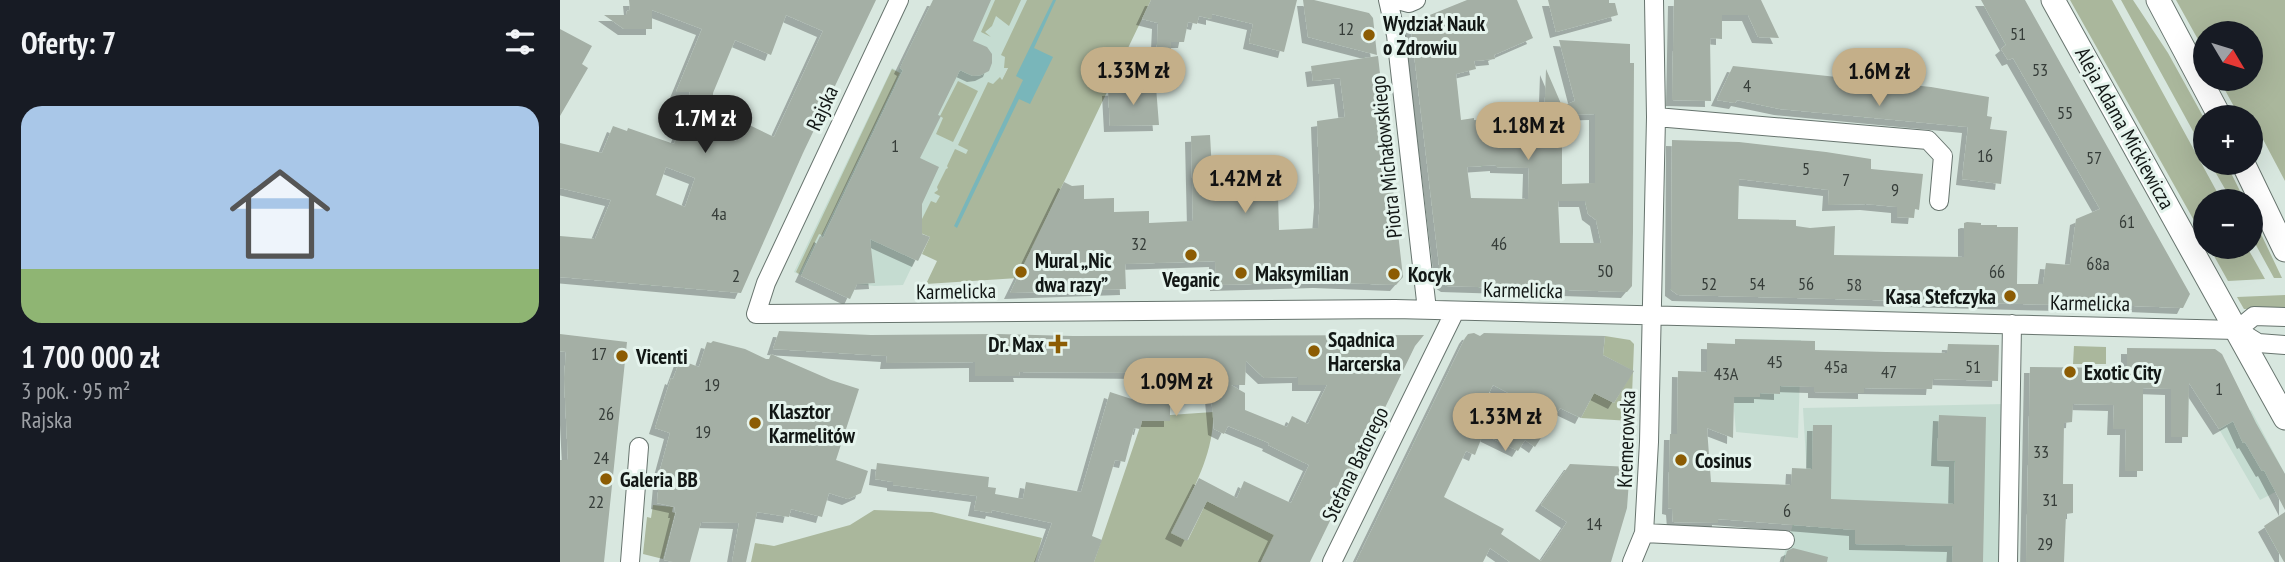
<!DOCTYPE html>
<html lang="pl">
<meta charset="utf-8">
<style>
:root{--surface:#171b24;--page:#20242c;--text:#f1f3f6;--muted:#9ea1a6;--accent:#c4af89}
body{margin:0;font-family:"PT Sans Narrow",sans-serif;background:var(--page);color:var(--text);height:100vh;display:flex;flex-direction:column;font-size:26px;white-space:nowrap}
*{box-sizing:border-box;margin:0}
p{font-size:23px;color:var(--muted)}
.icon{flex:none;width:38px;height:38px;fill:none;stroke:currentColor;stroke-width:2;stroke-linecap:round;stroke-linejoin:round}
.map{position:relative;flex:1;overflow:hidden}
.panel{display:flex;flex-direction:column;background:var(--surface);width:560px}
.panel>*{flex:none}
.needle{width:46px;rotate:128deg}
.fabs{position:absolute;left:1633px;top:21px;display:grid;gap:14px}
.fabs a{display:grid;place-items:center;width:70px;height:70px;border-radius:50%;background:var(--surface);box-shadow:0 7px 28px #0002;font-size:35px}
.price{position:absolute;translate:-50% -60px;padding:0 16px;border-radius:24px;background:var(--accent);color:#111;font-size:23px;line-height:46px;filter:drop-shadow(0 2px 4px #0008)}
.price::after{content:'';position:absolute;left:50%;top:42px;width:21px;height:16px;margin-left:-10px;background:inherit;clip-path:polygon(0 0,100% 0,50% 100%)}
.price.on{background:#222;color:#fff}
ul{padding:0;list-style:none}
li{display:grid;align-content:center;gap:14px;height:371px;padding:0 21px}
li span{display:grid;place-items:center;height:217px;border-radius:21px;color:#555}
li>.icon{margin-inline-start:auto}
span .icon{width:126px;height:126px;fill:#fffc;stroke-width:1}
li b{font-size:30px}
h2{display:flex;justify-content:space-between;align-items:center;height:84px;padding:0 21px;font-size:30px}
main{display:flex;flex:1;min-height:0}
.map>svg:first-child{display:block}
.built{fill:#c5dcd1}
.green{fill:#aab79c}
.water{fill:#79b6ba}
.building{fill:#a4afa5;fill-rule:evenodd;filter:url(#shadow)}
.lines{fill:none;stroke-linecap:round;stroke-linejoin:round}
.minor-casing{stroke:#67746e;stroke-width:20}
.major-casing{stroke:#67746e;stroke-width:25}
.minor{stroke:#fff;stroke-width:18}
.major{stroke:#fff;stroke-width:23}
.poi-dot{fill:#8c5c03;stroke:#e5f4ed;stroke-width:2.5}
.labels{text-anchor:middle;dominant-baseline:central;stroke-width:6;stroke-linejoin:round;paint-order:stroke}
.number-label{font-size:18px;fill:#363d39}
.poi-label{font-size:21px;font-weight:bold;fill:#121715;stroke:#e5f4ed;text-anchor:start}
.street-label{font-size:21px;fill:#121715;stroke:#e5f4ed}
</style>
<main>
<section class="panel">
<h2>Oferty: 7<svg class="icon" aria-label="filters" viewBox="0 0 24 24"><path d="M4 7h16M4 17h16"/><circle cx="9" cy="7" r="2"/><circle cx="15" cy="17" r="2"/></svg></h2>
<ul>
<li><span style="background:linear-gradient(#a9c7e8 75%,#8fb573 0)"><svg class="icon" aria-label="home" viewBox="0 0 24 24"><path d="M3 11l9-7 9 7M6 9v11h12V9"/></svg></span><div><b>1 700 000 zł</b><p>3 pok. · 95 m²</p><p>Rajska</p></div></li>
</ul>
</section>
<div class="map">
<svg width="1725" height="562" viewBox="0 0 1725 562">
<defs>
<filter id="shadow"><feDropShadow dx="-6" dy="6" stdDeviation="0" flood-color="#0004"/></filter>
</defs>
<rect width="100%" height="100%" fill="#d8e7df"/>
<path class="built" d="M373,0h107l-112,236 -13,-6 -11,24 11,6 -12,25 -29,1 -17,-2 -7,15 -56,-27 98,-204 6,3z
M1175,339l66,1 -3,98 -62,-6 -2,-22z
M1446,404l-5,158h-219l11,-38 17,3 -7,-119z
M1691,410l34,64v13l-25,13 -41,-71z"/>
<path class="green" d="M435,0h26l-12,26 -13,-10 -4,10 -7,6 6,5 -10,-5z
M467,0h124l-133,278 -92,6 11,-23 -15,-7 8,-17 -14,-6 15,-30 5,2 4,-7 -6,-3 4,-3 -1,-3 9,-18 2,-1 -1,-2 8,-17 11,5 2,-4 -10,-5 30,-63 5,2 7,-7 2,3 6,-12h-4l1,-11 -4,-2z
M1510,0h42l110,201h-17v39z
M1561,0h12l35,53 37,67v33z
M1616,0h109v181l-28,-53 -2,-9 -17,-5 -19,-35h31v-46h-45v19z
M332,69l8,4 -78,162 -3,-1 -20,40 -3,-2z
M398,81l20,10 -25,51 -17,-8 7,-16 -3,-2z
M1650,163h16l19,38h-13z
M1691,213l31,65h-8l-23,-42z
M1649,247h38l18,32 -37,2z
M1725,295v15l-41,-1 -7,-12z
M1045,336l25,4 4,4 -3,77 -50,-3 13,-25 20,10 19,-32 -30,-16z
M1514,346l32,1v17h-33z
M653,412c2,42 -23,83 -41,121l16,7 19,-39 66,33 7,-1 -17,25 4,4h-173l48,-141h27l1,-6z
M93,505l20,2 -1,5 3,1 -12,46 -20,-5 4,-37 4,1z
M314,510l58,2 110,26 -7,24h-284l4,-19 19,3 76,-21z"/>
<path class="water" d="M493,0h3l-22,48 19,9 -23,47 -11,-5 -62,129 -3,-2 69,-146 -7,-4z"/>
<path class="building" d="M69,0h247l-73,153 -62,140 -181,-16v-41l35,3 16,-39 -51,-12v-45l42,10 11,-27 14,5 1,-3 46,16 9,-22 53,19 7,-19 31,15 49,-106 -37,-16 -15,40 -36,-15 -22,53v16l-26,-1 3,-16h-14l26,-63 -50,-19v19h-28l-20,-14h22l1,-4 3,-1zM106,167l29,11 -10,29 -29,-12z
M373,0h58l-18,41 14,6 5,7v9l-3,8 -8,4 -8,1 -13,-6 -22,45 3,1 -21,42 19,9 -17,37v30l8,3 -12,24 -48,-22 5,44 -18,1 -7,15 -49,-23 19,-40 3,2 80,-168 -3,-2z
M591,0h146l-13,52 -35,-9 4,-19 -41,-10v5l-13,-3 -2,8 -9,-2 -4,20h-13v23h-15l2,-42 -16,-4z
M743,0h11l55,13 4,5 4,37 -69,-18z
M907,0h50l16,38 -39,17 1,4 -21,2 2,8 -20,5 5,46 13,-2v2l35,2v4l35,-1 2,-56 16,37 13,-5 -16,-61 71,4v19h4l-1,168 -1,55 -5,6 -180,-6 -6,-4 -30,-253 4,-8zM1035,114v69l-33,1v-69zM936,165v2l33,1 -1,31 -57,-1 -4,-31zM998,201h27l3,13 8,6 5,23h-41z
M988,0h61v3h6l3,12 -62,17z
M1114,0h87l18,38 -21,-1 -10,-22h-26v24l-12,-1 1,63 -39,-1z
M1421,0h44l165,294 -7,14 -73,-3v-4l-44,-1 -1,5 -387,-10 -7,-5 1,-150 67,2 87,10 45,7v10l52,5 -4,36 -4,-1 -1,9 -17,-1v-10l-31,-3 -38,1 1,-15 -90,-11 -1,40 58,1v6l14,2 25,-2 -1,29 130,2v-34l3,-1 14,1v2h16v2h21l-1,57h26l3,-21 24,2 6,-46 24,-10 -87,-151 -5,2 -7,-11 5,-4z
M0,29l32,17 -10,18 6,4 -28,48z
M818,56l25,221 -7,8 -77,-3 -103,3 -1,-24 -90,3 1,25 -116,4 54,-111 8,4 12,-1v14l30,-1v14l35,-1v12l44,-2 -2,-85 19,-1 2,36 46,-2 2,27 18,-1 1,35 39,-2 2,-27 -3,-80 28,-4 -5,-39 -27,3 -2,-15z
M1173,66l198,21 58,10 -2,19 5,1 -2,12 17,2 -6,53 -39,-5 6,-52 -188,-18 -43,-9 -2,3 -18,-3z
M596,87l3,38 -49,1 -2,-36z
M219,331l92,4 126,-1 76,2 351,-1 -9,11 -105,216h-49l13,-27 -67,-34 -20,40 -16,-8 28,-55 38,20 7,-17 47,22 18,-38 -41,-20 1,-2 -41,-17 -4,8 -10,-5 -5,-56 -39,1v47h-28l-2,8 -6,-1 -9,34 -10,-2 -23,76 10,4 -8,22h-56l14,-39 -60,-13 -1,3 -17,-3 3,-14 -84,-11v-3l-18,-3 2,-16 112,14 -1,10 8,1 -1,6 28,5 3,-17 55,10 29,-100 37,12 9,-31 -137,-1 1,4h-45v-14l-89,1 1,-7 -114,-7zM686,361l18,17 34,-1v8h29l-19,39 -16,-8 -5,11 -42,-17v-17l-14,-8h14z
M914,333l6,3 4,-3 121,3 -2,19 31,16 -20,32 -20,-10 -13,25 -21,-10 -25,39 -10,-7 -7,11 -35,-17 -8,21 -9,-4 -22,46 60,32 -3,5 40,27 26,-39 -26,-17 29,-41 60,3 -3,41 -16,54h-101l-20,-14 -7,14h-127l109,-224 3,-4zM933,385l29,15 -14,28 -30,-14z
M0,334l67,8 -23,220h-44v-102h8l-4,-82 2,-26 -6,-1z
M1175,339l80,2v9l71,2 61,1 1,-9 51,1 -1,36 -65,-2 -1,10 -68,-1v5l-50,-1v-5l-34,-1v8l-20,-1v4h-26l-1,41 -26,-10 4,54 80,3 1,-17 20,1 1,-44h19l-1,74 123,5 1,-43 -18,-1 2,-45 47,2 -3,145h-31l1,-16 -98,-2v-14l-137,-11v4l-45,-1 -1,-13 -4,-1 2,-74h7l1,-63 29,1v-29l28,1z
M153,341l32,8 21,10h3l2,-5 60,26 28,9 -23,71 32,11 -7,22 -13,6 -19,-6 -7,24 -31,-8 -2,8 -32,-5 -11,50h-14l7,-39 -38,-1 -11,40h-17l-9,-2 12,-48h-2l1,-5 -18,-4 3,-33 10,-37 -15,-5 16,-50 2,1 7,-19 19,7 8,-25 4,1z
M1567,348l88,1 7,5 34,69 29,51v36l-21,-40 -2,1 -17,-29 -2,1 -10,-22 -14,8 -30,-46 -1,54h-17v-48l-28,-1v83h-18l1,-42h-13l1,-24 -41,-1 -1,18 -8,1 -1,61h10v29l-7,1 -2,48h-38l4,-195 97,1z
M1725,512v50h-1l-20,-36z
M1233,548l35,9 -1,5h-43l3,-11z"/>
<g class="lines">
<g class="minor-casing">
<path id="minor" d="M339,0l-133,283 -10,31 639,-5 842,21 17,-14 31,1
M828,0l8,35 31,275
M838,0l11,3 7,-3
M1096,117l272,23 15,16 -4,45
M1677,330l21,13 27,2
M1084,533l141,7
M70,562l9,-115
M772,562l123,-251
M1072,562l12,-29 5,-91 7,-325 -2,-117
M1448,562l4,-238"/>
</g>
<g class="major-casing">
<path id="major" d="M1493,0l232,418
M1598,0l62,117
M1683,163l42,87"/>
</g>
<use href="#minor" class="minor"/>
<use href="#major" class="major"/>
</g>
<g class="poi-dot">
<circle cx="809" cy="35" r="7"/>
<circle cx="631" cy="255" r="7"/>
<circle cx="461" cy="272" r="7"/>
<circle cx="681" cy="273" r="7"/>
<circle cx="834" cy="274" r="7"/>
<circle cx="1450" cy="296" r="7"/>
<path d="M494.5 333.5h7v7h7v7h-7v7h-7v-7h-7v-7h7z"/>
<circle cx="754" cy="351" r="7"/>
<circle cx="62" cy="356" r="7"/>
<circle cx="1510" cy="372" r="7"/>
<circle cx="195" cy="423" r="7"/>
<circle cx="1121" cy="460" r="7"/>
<circle cx="46" cy="479" r="7"/>
</g>
<g class="labels">
<g class="number-label">
<text x="786" y="28">12</text>
<text x="1458" y="33">51</text>
<text x="1480" y="69">53</text>
<text x="1187" y="85">4</text>
<text x="1505" y="112">55</text>
<text x="335" y="145">1</text>
<text x="1425" y="155">16</text>
<text x="1534" y="157">57</text>
<text x="1246" y="168">5</text>
<text x="1286" y="179">7</text>
<text x="1335" y="189">9</text>
<text x="159" y="213">4a</text>
<text x="1567" y="221">61</text>
<text x="579" y="243">32</text>
<text x="939" y="243">46</text>
<text x="1538" y="263">68a</text>
<text x="1045" y="270">50</text>
<text x="1437" y="271">66</text>
<text x="176" y="275">2</text>
<text x="1149" y="283">52</text>
<text x="1197" y="283">54</text>
<text x="1246" y="283">56</text>
<text x="1294" y="284">58</text>
<text x="39" y="353">17</text>
<text x="1215" y="361">45</text>
<text x="1276" y="366">45a</text>
<text x="1413" y="366">51</text>
<text x="1329" y="371">47</text>
<text x="1166" y="373">43A</text>
<text x="152" y="384">19</text>
<text x="1659" y="388">1</text>
<text x="46" y="413">26</text>
<text x="143" y="431">19</text>
<text x="1481" y="451">33</text>
<text x="41" y="457">24</text>
<text x="1490" y="499">31</text>
<text x="36" y="501">22</text>
<text x="1227" y="510">6</text>
<text x="1034" y="523">14</text>
<text x="1485" y="543">29</text>
</g>
<g class="poi-label">
<text x="823" y="23">Wydział Nauk<tspan x="823" dy="24">o Zdrowiu</tspan></text>
<text x="475" y="260">Mural „Nic<tspan x="475" dy="24">dwa razy”</tspan></text>
<text x="695" y="273">Maksymilian</text>
<text x="848" y="274">Kocyk</text>
<text x="631" y="279" text-anchor="middle">Veganic</text>
<text x="1436" y="296" text-anchor="end">Kasa Stefczyka</text>
<text x="768" y="339">Sqadnica<tspan x="768" dy="24">Harcerska</tspan></text>
<text x="484" y="344" text-anchor="end">Dr. Max</text>
<text x="76" y="356">Vicenti</text>
<text x="1524" y="372">Exotic City</text>
<text x="209" y="411">Klasztor<tspan x="209" dy="24">Karmelitów</tspan></text>
<text x="1135" y="460">Cosinus</text>
<text x="60" y="479">Galeria BB</text>
</g>
<g class="street-label">
<text transform="translate(262 108) rotate(-65)">Rajska</text>
<text transform="translate(1565 128) rotate(61)">Aleja Adama Mickiewicza</text>
<text transform="translate(826 157) rotate(-96)">Piotra Michałowskiego</text>
<text transform="translate(963 290) rotate(1)">Karmelicka</text>
<text transform="translate(396 291) rotate(-1)">Karmelicka</text>
<text transform="translate(1530 303) rotate(1)">Karmelicka</text>
<text transform="translate(1066 439) rotate(-88)">Kremerowska</text>
<text transform="translate(795 464) rotate(-64)">Stefana Batorego</text>
</g>
</g>
</svg>
<div class="fabs">
<a><svg class="needle" viewBox="-14 -14 28 28"><path d="M0-13l5 13h-10z" fill="#e53935"/><path d="M0 13l5-13h-10z" fill="#9ea1a6"/></svg></a>
<a>+</a>
<a>−</a>
</div>
<b class="price" style="left:573px;top:107px">1.33M zł</b>
<b class="price" style="left:1319px;top:108px">1.6M zł</b>
<b class="price on" style="left:145px;top:155px">1.7M zł</b>
<b class="price" style="left:968px;top:162px">1.18M zł</b>
<b class="price" style="left:685px;top:215px">1.42M zł</b>
<b class="price" style="left:616px;top:418px">1.09M zł</b>
<b class="price" style="left:945px;top:453px">1.33M zł</b>
</div>
</main>
